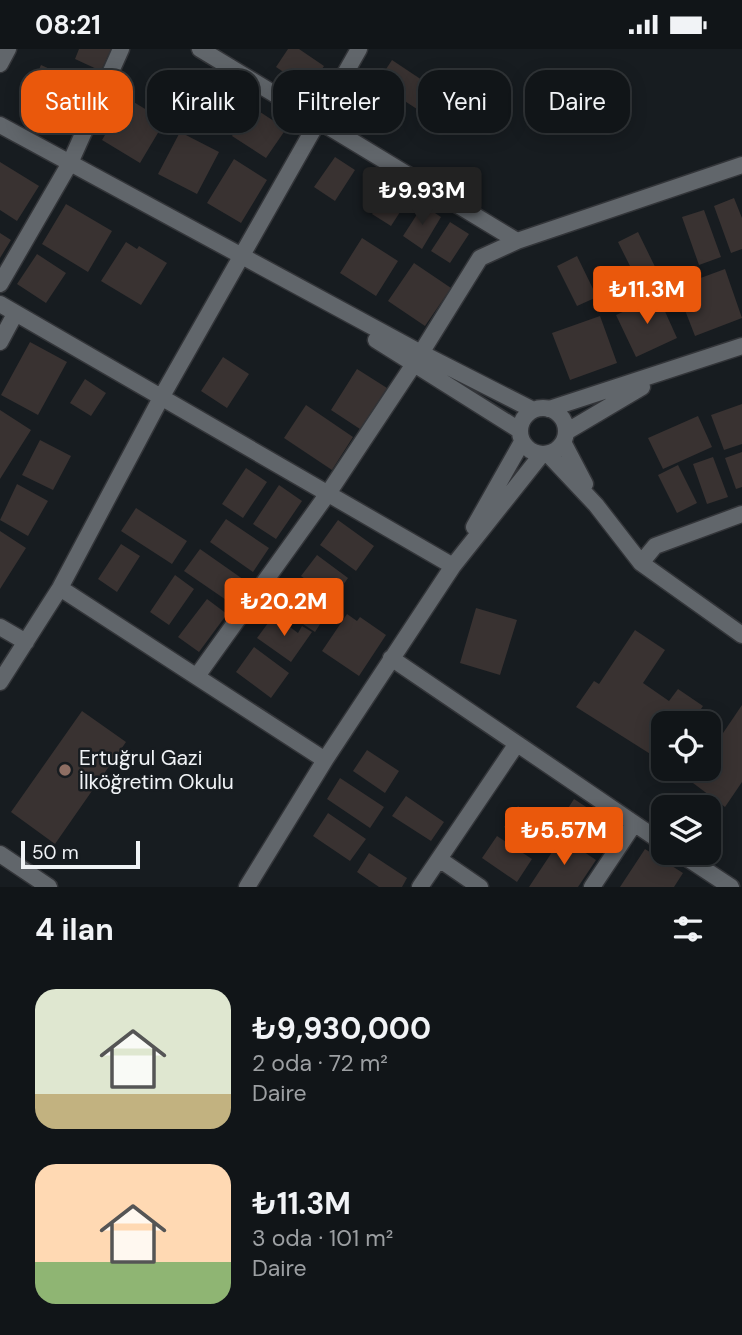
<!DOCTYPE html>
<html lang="tr">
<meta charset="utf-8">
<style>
:root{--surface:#111518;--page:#1a1e21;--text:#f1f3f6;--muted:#9c9fa2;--line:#303437;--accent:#ea580c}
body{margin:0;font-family:"DM Sans",sans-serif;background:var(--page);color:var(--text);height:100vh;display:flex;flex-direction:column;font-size:26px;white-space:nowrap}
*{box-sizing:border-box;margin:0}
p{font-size:23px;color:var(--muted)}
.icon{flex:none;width:38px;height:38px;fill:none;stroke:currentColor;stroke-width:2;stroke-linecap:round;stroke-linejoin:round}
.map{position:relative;height:838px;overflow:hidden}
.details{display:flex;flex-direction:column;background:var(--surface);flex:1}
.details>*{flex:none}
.hud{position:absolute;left:21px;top:21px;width:700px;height:63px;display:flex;gap:14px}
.controls{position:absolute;left:651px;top:662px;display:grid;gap:14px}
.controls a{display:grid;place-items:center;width:70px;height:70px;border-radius:14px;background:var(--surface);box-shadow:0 4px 18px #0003,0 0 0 2px var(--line);font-size:35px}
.scale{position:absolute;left:21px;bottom:18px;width:119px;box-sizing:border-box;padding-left:7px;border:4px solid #f0f3f6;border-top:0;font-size:19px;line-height:24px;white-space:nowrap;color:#f0f3f6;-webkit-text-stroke:5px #171c20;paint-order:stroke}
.price{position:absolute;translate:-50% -60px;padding:0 16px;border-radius:7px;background:var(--accent);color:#fff;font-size:23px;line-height:46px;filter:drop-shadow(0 2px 4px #0008)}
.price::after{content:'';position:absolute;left:50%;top:42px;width:21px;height:16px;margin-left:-10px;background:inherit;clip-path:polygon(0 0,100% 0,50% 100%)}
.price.on{background:#222;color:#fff}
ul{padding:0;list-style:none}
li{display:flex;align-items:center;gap:21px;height:175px;padding:0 35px}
li span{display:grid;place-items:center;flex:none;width:196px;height:140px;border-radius:21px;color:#555}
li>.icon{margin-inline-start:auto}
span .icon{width:84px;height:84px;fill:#fffc;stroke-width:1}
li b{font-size:30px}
h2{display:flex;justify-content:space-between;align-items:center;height:84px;padding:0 35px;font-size:30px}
.pill{padding:0 24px;border-radius:21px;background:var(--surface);box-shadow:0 4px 18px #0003,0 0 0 2px var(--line);font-size:24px;line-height:63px}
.pill.on{background:var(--accent);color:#fff}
.status{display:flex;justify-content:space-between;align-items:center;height:49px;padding:0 35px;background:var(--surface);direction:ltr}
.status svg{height:19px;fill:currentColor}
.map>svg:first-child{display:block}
.building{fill:#393231}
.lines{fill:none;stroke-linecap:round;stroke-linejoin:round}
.minor-casing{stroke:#333539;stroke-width:19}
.minor{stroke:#61666b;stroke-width:16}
.education-dot{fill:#8d6e63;stroke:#171c20;stroke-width:2.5}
.labels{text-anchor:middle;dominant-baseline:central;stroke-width:5;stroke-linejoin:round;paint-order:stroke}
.poi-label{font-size:21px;fill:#f0f3f6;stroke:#171c20;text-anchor:start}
</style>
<div class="status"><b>08:21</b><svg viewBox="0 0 49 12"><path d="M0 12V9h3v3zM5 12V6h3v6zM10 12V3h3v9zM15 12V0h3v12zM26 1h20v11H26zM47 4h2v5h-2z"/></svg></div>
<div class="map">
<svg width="742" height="838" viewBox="0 0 742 838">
<rect width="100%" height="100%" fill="#171c20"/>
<path class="building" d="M79,0h32l-10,22 -26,-12z
M288,0h11l25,17 -15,23 -33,-22z
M392,11l42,28 -14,23 -43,-28z
M41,16l51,23 -16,36 -51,-24z
M127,49l38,23 -25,42 -38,-23z
M251,57l35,23 -20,29 -34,-22z
M180,83l39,20 -22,42 -39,-20z
M335,108l20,13 -20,31 -21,-14z
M234,110l33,21 -26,43 -34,-20z
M0,113l39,24 -22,35 -17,-11z
M391,137l18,12 -18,28 -19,-12z
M734,149l8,20v31l-11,4 -17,-47z
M66,155l46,27 -24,41 -46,-28z
M423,156l18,12 -19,32 -19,-13z
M704,161l17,47 -22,8 -17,-48z
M450,173l19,12 -19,29 -19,-12z
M638,183l22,45 -20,9 -22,-44z
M0,184l11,7 -11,18z
M362,189l36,23 -22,35 -36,-23z
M126,193l11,7 2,-3 28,17 -26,42 -40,-24z
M37,205l29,19 -20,30 -29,-19z
M577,207l20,41 -20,9 -20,-40z
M414,214l37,25 -26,38 -37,-25z
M725,220l17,49 -47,18 -19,-49z
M658,247l19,42 -41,19 -20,-42z
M600,267l17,47 -47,17 -18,-47z
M30,293l37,20 -29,53 -37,-20z
M223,308l26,17 -22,34 -26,-17z
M357,320l30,19 -27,41 -29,-19z
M85,330l21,14 -15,23 -21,-13z
M742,355v40l-18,6 -13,-35z
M306,356l47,32 -21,33 -48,-32z
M0,361l31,20 -31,49z
M698,367l14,31 -49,22 -15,-31z
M40,391l31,16 -18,34 -31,-15z
M742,403v35l-6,2 -11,-31z
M713,408l15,40 -21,7 -14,-40z
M678,416l19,38 -20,10 -19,-38z
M246,419l21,14 -24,36 -21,-14z
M17,435l31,17 -20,35 -28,-16z
M279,436l23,16 -26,38 -23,-15z
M136,459l51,33 -15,23 -51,-33z
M226,470l43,29 -16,24 -43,-30z
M338,471l36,26 -18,25 -36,-26z
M0,482l26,17 -26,41z
M121,495l19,12 -23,36 -19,-13z
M200,500l47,33 -15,22 -48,-33z
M317,506l31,23 -15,21 -32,-23z
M175,526l19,14 -25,36 -19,-13z
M290,535l39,26 -14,22 -39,-26z
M207,550l20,15 -28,38 -21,-15z
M476,559l41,12 -17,55 -40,-12z
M347,565l10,7 3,-4 26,18 -27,41 -37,-25z
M274,566l24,18 4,-7 10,6 -21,30 -34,-24z
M635,581l30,20 -22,33 26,18 9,-12 25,17 -8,12 6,5h-38v39l-87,-55 18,-26 5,3z
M254,598l35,26 -18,25 -35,-26z
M742,656v77l-17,25 -52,-39h36v-40l12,8z
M82,662l44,31 -71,102 -44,-32z
M367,701l32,21 -14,22 -32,-22z
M340,729l44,29 -14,21 -43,-29z
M406,747l38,26 -13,19 -39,-25z
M574,750l32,21 -12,20 -33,-21z
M518,757l32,22 -13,21 -33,-22z
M328,764l38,26 -16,22 -37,-25z
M497,787l35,23 -15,23 -35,-24z
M562,788l34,23 -18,27h-49z
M645,800l38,24 -9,14h-54z
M369,804l38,25 -5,9h-23l-22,-15z"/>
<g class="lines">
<g class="minor-casing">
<path id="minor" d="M200,0l317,192 225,-76
M0,15l8,-15
M0,76l421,228 112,57
M0,235l70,-121 51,-114
M0,255l453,262
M376,291l143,90
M0,293l15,-28
M421,304l59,-95 37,-17
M520 382a23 23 0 1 1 46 0a23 23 0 1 1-46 0Z
M549,360l193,-63
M566,383l76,-45
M563,393l22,42
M548,405l48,51 45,58 101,72
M474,478l48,-85
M641,514l14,-17 87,-32
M60,539l265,172
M0,578l26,15
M391,609l272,185
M197,627l132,-184 85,-128
M0,633l60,-94 102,-192 197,-347
M678,803l53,35
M0,805l49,33
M439,810l41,28
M247,838l78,-127 128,-194 89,-112
M420,838l96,-142
M592,838l42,-63"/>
</g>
<use href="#minor" class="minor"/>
</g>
<circle class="education-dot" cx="65" cy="721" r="7"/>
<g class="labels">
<g class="poi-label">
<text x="79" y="709">Ertuğrul Gazi<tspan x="79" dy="24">İlköğretim Okulu</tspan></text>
</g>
</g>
</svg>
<div class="controls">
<a><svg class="icon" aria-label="locate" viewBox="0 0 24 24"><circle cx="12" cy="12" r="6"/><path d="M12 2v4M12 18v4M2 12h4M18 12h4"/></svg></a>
<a><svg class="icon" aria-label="layers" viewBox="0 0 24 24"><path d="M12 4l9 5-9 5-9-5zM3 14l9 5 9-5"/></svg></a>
</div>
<div class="scale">50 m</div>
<b class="price on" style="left:422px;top:178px">₺9.93M</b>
<b class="price" style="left:647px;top:277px">₺11.3M</b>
<b class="price" style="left:284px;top:589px">₺20.2M</b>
<b class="price" style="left:564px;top:818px">₺5.57M</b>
<div class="hud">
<a class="pill on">Satılık</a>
<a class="pill">Kiralık</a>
<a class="pill">Filtreler</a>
<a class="pill">Yeni</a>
<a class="pill">Daire</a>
</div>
</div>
<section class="details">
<h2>4 ilan<svg class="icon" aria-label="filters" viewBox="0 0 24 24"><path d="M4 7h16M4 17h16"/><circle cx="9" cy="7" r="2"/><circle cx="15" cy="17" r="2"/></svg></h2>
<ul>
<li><span style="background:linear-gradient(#dfe7d0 75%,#c2b280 0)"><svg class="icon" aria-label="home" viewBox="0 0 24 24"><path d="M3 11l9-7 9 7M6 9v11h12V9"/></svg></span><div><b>₺9,930,000</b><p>2 oda · 72 m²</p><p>Daire</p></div></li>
<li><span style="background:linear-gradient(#ffd9b3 70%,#8fb573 0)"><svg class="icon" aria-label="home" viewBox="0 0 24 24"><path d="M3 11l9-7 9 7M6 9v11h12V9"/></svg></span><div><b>₺11.3M</b><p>3 oda · 101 m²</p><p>Daire</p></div></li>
</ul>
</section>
